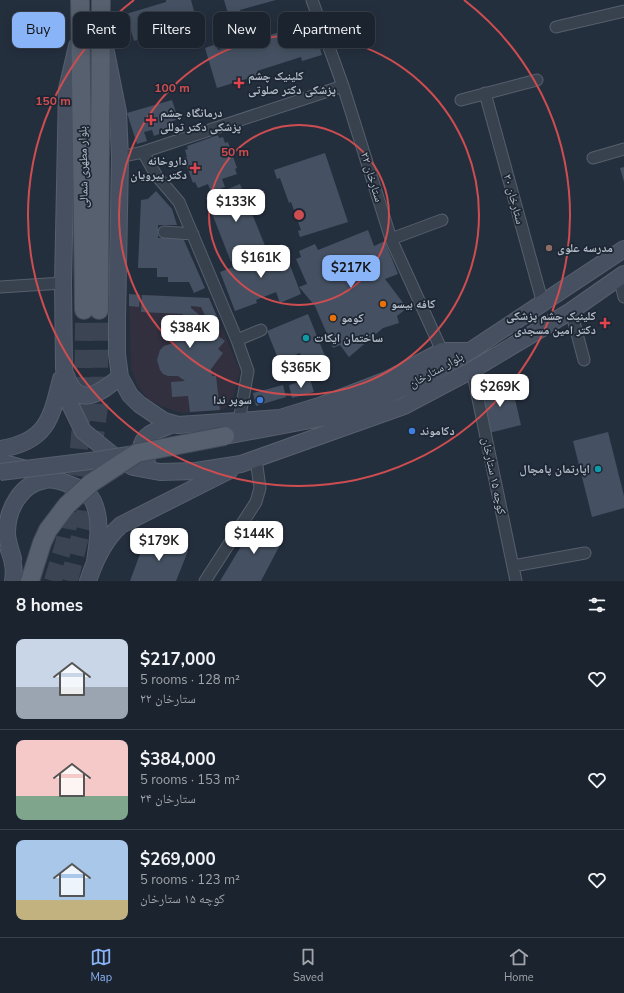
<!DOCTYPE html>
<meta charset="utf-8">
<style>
:root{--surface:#1b232e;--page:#242b36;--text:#f1f3f6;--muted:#a0a4aa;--line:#39404a;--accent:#8ab4f8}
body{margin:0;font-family:"Nunito Sans","Noto Naskh Arabic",sans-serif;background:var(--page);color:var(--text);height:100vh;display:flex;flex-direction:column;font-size:15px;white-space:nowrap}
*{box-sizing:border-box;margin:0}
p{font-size:13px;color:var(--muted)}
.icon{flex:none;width:22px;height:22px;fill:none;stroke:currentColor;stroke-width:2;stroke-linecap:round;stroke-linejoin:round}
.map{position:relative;height:581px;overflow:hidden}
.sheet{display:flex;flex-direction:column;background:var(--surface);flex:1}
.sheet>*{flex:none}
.hud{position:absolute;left:12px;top:12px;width:400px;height:36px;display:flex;gap:8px}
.price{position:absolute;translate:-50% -34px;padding:0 9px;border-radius:8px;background:#fff;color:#222;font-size:13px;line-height:26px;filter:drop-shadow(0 1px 2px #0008)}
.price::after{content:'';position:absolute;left:50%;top:24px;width:12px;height:9px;margin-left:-6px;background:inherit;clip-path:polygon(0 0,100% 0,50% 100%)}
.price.on{background:var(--accent);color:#111}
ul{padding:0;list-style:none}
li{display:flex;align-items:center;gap:12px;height:100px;padding:0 16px}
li+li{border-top:1px solid var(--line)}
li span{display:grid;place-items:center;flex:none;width:112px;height:80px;border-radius:8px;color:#555}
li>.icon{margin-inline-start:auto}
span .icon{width:48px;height:48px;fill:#fffc;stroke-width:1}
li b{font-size:17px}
h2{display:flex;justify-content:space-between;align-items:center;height:48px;padding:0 16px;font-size:17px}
.pill{padding:0 14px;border-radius:8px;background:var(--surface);box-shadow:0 2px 10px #0003,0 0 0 1px var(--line);font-size:14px;line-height:36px}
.pill.on{background:var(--accent);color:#111}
.tab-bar{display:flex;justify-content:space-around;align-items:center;height:56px;border-top:1px solid var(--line);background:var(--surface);font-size:11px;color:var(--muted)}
.tab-bar a{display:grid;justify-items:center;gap:2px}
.tab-bar .on{color:var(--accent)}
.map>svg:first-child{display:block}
.medical{fill:#32303f}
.building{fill:#455162;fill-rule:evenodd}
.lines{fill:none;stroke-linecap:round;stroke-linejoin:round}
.primary-tunnel{stroke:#3a4453;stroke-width:18;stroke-dasharray:18 9;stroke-linecap:butt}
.street-casing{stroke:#565f6c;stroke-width:13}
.secondary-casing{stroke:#565f6c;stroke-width:18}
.primary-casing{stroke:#414a57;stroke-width:20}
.street{stroke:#38414e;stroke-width:11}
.secondary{stroke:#465061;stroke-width:16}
.primary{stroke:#56606e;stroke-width:18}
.secondary-bridge-casing{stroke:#565f6c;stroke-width:18;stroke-linecap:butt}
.primary-bridge-casing{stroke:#414a57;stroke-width:20;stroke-linecap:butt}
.secondary-bridge{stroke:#465061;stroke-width:16}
.primary-bridge{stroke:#56606e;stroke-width:18}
.ring{fill:none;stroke:#ce4d50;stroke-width:2}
.health-dot{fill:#e0444e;stroke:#1d2633;stroke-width:1.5}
.education-dot{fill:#8d6e63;stroke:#1d2633;stroke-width:1.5}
.food-dot{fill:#e8710a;stroke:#1d2633;stroke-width:1.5}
.culture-dot{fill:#0f9aa8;stroke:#1d2633;stroke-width:1.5}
.shop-dot{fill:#3f7fe0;stroke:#1d2633;stroke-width:1.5}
.labels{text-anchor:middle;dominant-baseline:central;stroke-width:3.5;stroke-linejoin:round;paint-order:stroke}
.poi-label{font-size:12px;font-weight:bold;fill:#b4bcc9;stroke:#1d2633;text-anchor:start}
.street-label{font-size:12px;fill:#b4bcc9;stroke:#1d2633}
.centre{fill:#ce4d50;stroke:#1d2633;stroke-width:2}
.ring-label{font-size:12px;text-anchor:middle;font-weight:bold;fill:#ce4d50;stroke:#1d2633;stroke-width:3.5;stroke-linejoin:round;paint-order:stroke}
</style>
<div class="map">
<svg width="624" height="581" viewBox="0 0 624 581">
<rect width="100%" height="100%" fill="#242f3e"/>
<path class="medical" d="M129,294l80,4 31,73 -9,35 -11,4 -38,3 -21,-7 -13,-7 -10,-12 -7,-18z"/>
<path class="building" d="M166,0h25l7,26 -11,3 -1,-3 -52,15 -8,-27 40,-12z
M224,0h52l-36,10 1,4 -12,3z
M311,17l11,38 -20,6 -1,-4 -44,14 2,4 -42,13 -12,-40 11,-4 2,6 31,-8 48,-16 -1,-4z
M172,100l6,19 -7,3 2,7 -19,7 -2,-6 -8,2 3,9 -10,3 -10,-31z
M218,135l1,3 4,-1 2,6 3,-1 9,26 -2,1 2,5 -15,5 3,8 -14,5 -3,-8 -10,4 -3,-6 -2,1 -9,-25 3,-1 -2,-7 3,-1 -1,-3z
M325,153l23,69 -48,15 -2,-6 3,-1 -10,-28 -2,1 -9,-25 -3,1 -3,-9z
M624,167v15l-4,-14z
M240,184l26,64 -35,14 -25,-64z
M156,191l16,18 5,16h-19v13h25l22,50 -11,5 -5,-11h-21v-5h-11v-9h-19l3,-68 7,-1z
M368,230l6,16 11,-5 13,33 -13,5 22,29 -10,8 2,7 -16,5 -34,29 -9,-12 -7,3 -18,-42 -16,-19 8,-3 -11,-25 5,-2 -2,-6 16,-7 3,6z
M282,244l19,50 -21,9 -4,-11 -20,8 1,3 -22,8 -15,-39 21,-8 1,2 20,-8 -2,-5z
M129,294l11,1 -1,12 -10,-1z
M142,295l67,3 10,23 -8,3 9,8 -3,3 8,6 -7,8 5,4 -12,16 1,7h4l4,34 -30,2 -2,-16 -16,1 -1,-15 14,-1 -7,-5h-10l-5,-2 -3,-4 -3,-10 3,-10 4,-4 9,-3 -8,-7 18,-22 -42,-2zM191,306l10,1 7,15 -17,-14z
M308,314l17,42 -21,8 -4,-11 -21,8 -12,-30z
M310,379l4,13 -22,6 -3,-13z
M511,382l10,43 -32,8 -10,-43z
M283,385l3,12 -30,9 -3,-13z
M608,432l16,64v12l-32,9 -19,-76z
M257,520l19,10 4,15 -19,36h-41z
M147,535l41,16 -12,30h-46z"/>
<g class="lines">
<path class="primary-tunnel" d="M53,581c5,-18 12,-37 15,-56 14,-70 16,-143 16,-215
M69,581l15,-61 15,-114v-96"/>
<g class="street-casing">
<path id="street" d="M312,0l31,86 48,153 51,112
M556,27l68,-16
M485,93l58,211
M461,100l76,-20
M143,152l13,23 23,27 58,138 11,31 -9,50
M120,157l23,-5 200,-66
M593,158l31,-9
M164,232l29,2
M391,239l51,-19
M619,277l5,20
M0,287l63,-4
M571,311l13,49
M237,340l24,-10
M472,370l44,211
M513,566l72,-13
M205,581l51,-79 4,-14 -4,-29"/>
</g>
<g class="secondary-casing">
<path id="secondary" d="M77,46l-10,43 -4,194 1,85 3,30 16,33 32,26 18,10 27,5 36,-1 45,-7 163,-58 68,-36 99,-59 53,-37
M105,47l13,65 2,45 -3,164v33l3,23 10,18 9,9 25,17 14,4 102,-7 42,-13 65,-25 55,-29h28
M66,375c12,36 35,17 54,2
M225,436l107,-20 44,-16 37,-16 57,-33 154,-102
M0,449c46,-7 51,-29 61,-70
M0,462l26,7
M147,463c-4,-4 -6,-9 -6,-14 1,-17 21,-20 33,-25
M9,550c4,10 6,20 4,31
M13,559c-2,-8 -6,-18 -6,-26 0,-23 13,-49 38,-53 9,-2 18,2 26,5 9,4 17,7 22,16 9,19 5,40 2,60
M88,581c7,-21 16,-41 33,-56l109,-55"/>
</g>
<g class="primary-casing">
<path id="primary" d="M80,0l4,310
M99,310l2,-310"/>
</g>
<use href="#street" class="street"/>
<use href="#secondary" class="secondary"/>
<use href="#primary" class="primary"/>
<g class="secondary-bridge-casing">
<path id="secondary-bridge" d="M0,472l98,-12 37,-6"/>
</g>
<g class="primary-bridge-casing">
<path id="primary-bridge" d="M30,581l12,-38 6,-13 19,-25 24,-22 46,-30 88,-17"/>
</g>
<use href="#secondary-bridge" class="secondary-bridge"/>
<use href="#primary-bridge" class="primary-bridge"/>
</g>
<g class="ring">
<circle cx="299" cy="215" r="90"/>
<circle cx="299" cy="215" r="180"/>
<path d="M464 0A271 271 0 1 1 134 0"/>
</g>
<g class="health-dot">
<path d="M237 77h4v4h4v4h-4v4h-4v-4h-4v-4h4z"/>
<path d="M149 114h4v4h4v4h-4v4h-4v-4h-4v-4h4z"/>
<path d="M193 162h4v4h4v4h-4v4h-4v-4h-4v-4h4z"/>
<path d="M603 317h4v4h4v4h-4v4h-4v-4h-4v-4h4z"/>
</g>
<circle class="education-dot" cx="549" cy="248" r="4"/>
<g class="food-dot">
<circle cx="383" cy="304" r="4"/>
<circle cx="333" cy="318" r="4"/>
</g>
<g class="culture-dot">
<circle cx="306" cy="338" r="4"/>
<circle cx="598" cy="469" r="4"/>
</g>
<g class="shop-dot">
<circle cx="260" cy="400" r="4"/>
<circle cx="412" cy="431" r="4"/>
</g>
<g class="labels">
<g class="poi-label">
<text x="248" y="76">کلینیک چشم<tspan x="248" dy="14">پزشکی دکتر صلوتی</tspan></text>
<text x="160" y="113">درمانگاه چشم<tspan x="160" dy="14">پزشكی دكتر توللی</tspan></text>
<text x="187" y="161" text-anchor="end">داروخانه<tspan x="187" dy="14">دکتر پیرویان</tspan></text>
<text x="557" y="248">مدرسه علوی</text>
<text x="391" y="304">کافه بیسو</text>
<text x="596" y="316" text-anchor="end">کلینیک چشم پزشکی<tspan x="596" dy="14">دکتر امین مسجدی</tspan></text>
<text x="341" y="318">کومو</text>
<text x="314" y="338">ساختمان ایکات</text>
<text x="252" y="400" text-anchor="end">سوپر ندا</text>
<text x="420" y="431">دکاموند</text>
<text x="590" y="469" text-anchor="end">اپارتمان پامچال</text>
</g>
<g class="street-label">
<text transform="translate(83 167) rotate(-91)">بلوار مطهرى شمالى</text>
<text transform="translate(372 177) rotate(73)">۲۲ ستارخان</text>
<text transform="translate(514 199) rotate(75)">۲۰ ستارخان</text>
<text transform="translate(436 370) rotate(-29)">بلوار ستارخان</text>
<text transform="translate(494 476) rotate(78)">کوچه ۱۵ ستارخان</text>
</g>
</g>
<circle cx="299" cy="215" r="6" class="centre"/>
<g class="ring-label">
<text x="172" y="92">100 m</text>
<text x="53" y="105">150 m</text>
<text x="235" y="156">50 m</text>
</g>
</svg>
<b class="price" style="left:236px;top:223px">$133K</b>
<b class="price" style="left:261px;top:279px">$161K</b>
<b class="price on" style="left:351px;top:289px">$217K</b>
<b class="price" style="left:190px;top:349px">$384K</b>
<b class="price" style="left:301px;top:389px">$365K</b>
<b class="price" style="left:500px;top:408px">$269K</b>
<b class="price" style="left:254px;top:555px">$144K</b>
<b class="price" style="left:159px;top:562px">$179K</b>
<div class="hud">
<a class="pill on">Buy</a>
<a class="pill">Rent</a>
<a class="pill">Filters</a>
<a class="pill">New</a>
<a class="pill">Apartment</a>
</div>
</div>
<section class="sheet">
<h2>8 homes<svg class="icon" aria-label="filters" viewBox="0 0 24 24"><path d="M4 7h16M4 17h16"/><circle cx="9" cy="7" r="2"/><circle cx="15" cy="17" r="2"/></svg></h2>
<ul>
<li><span style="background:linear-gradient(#c9d6e8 60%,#9aa5b1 0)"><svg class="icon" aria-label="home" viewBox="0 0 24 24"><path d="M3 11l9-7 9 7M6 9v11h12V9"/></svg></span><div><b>$217,000</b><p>5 rooms · 128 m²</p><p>۲۲ ستارخان</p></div><svg class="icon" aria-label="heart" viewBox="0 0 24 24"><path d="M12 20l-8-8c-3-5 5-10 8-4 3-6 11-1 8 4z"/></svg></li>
<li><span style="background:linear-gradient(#f6c9c9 70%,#7fa58c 0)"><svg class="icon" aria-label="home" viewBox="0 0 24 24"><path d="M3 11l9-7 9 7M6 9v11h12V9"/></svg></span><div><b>$384,000</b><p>5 rooms · 153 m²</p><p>۲۴ ستارخان</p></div><svg class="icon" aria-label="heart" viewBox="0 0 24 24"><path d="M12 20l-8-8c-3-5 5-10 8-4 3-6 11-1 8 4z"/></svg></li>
<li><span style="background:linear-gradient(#a9c7e8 75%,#c2b280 0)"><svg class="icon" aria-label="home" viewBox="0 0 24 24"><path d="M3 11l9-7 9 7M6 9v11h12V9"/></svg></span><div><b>$269,000</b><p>5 rooms · 123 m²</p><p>کوچه ۱۵ ستارخان</p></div><svg class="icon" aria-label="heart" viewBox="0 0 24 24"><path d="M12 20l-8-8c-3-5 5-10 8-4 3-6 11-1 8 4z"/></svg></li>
</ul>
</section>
<nav class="tab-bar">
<a class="on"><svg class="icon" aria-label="map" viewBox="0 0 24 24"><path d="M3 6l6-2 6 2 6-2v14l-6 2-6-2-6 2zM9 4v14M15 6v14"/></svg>Map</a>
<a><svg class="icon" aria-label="saved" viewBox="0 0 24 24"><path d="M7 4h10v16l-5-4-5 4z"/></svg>Saved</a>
<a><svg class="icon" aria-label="home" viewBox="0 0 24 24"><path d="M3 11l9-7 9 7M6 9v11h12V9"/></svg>Home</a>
</nav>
